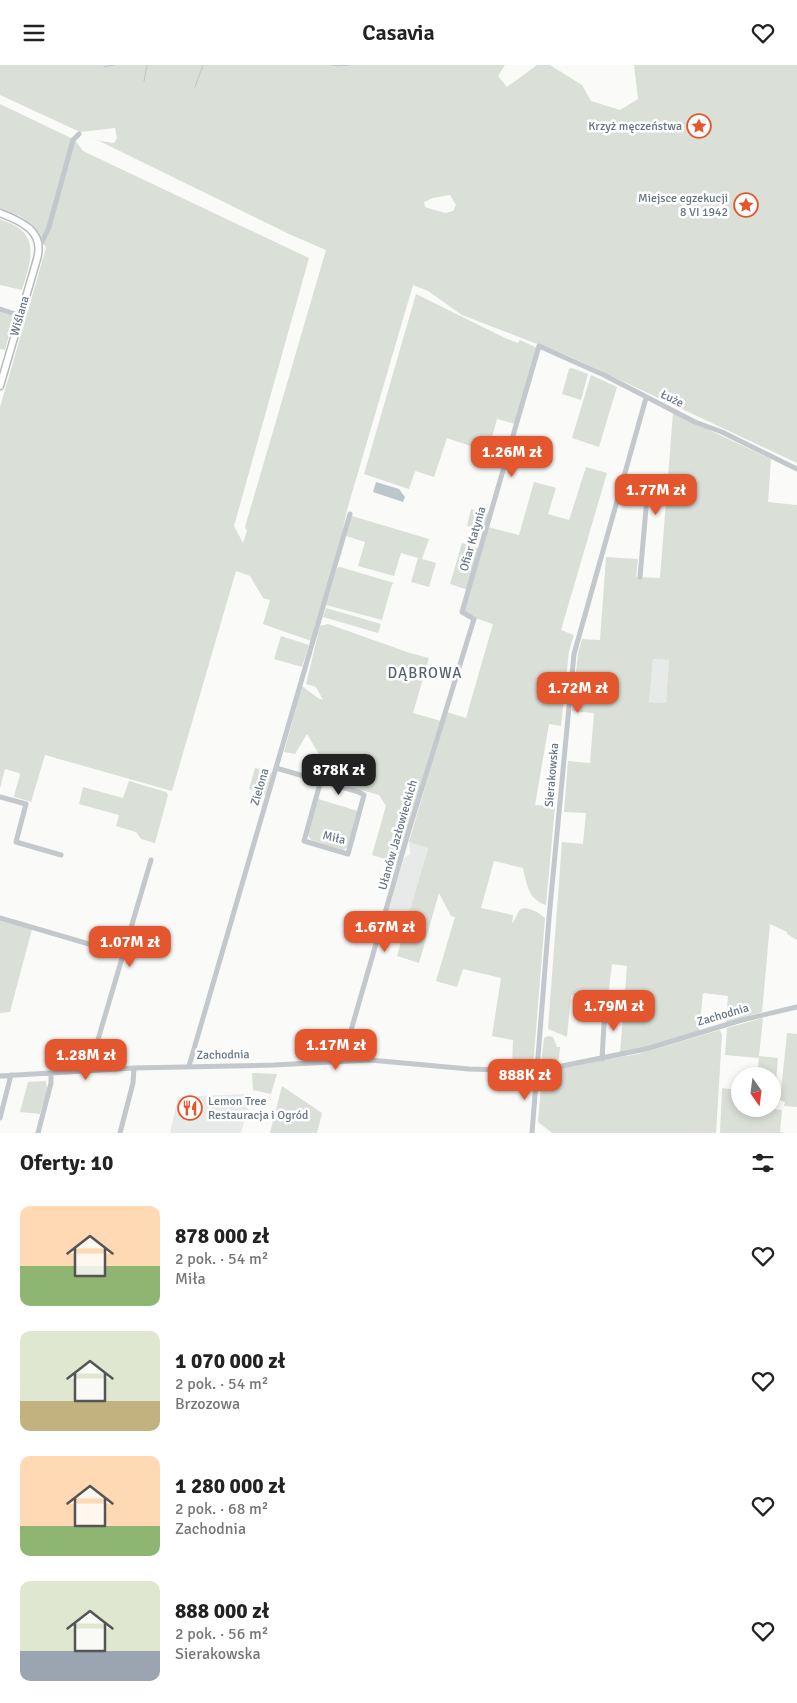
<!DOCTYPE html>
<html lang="pl">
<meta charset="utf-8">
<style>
:root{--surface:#fff;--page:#f2f2f2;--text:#222;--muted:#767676;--accent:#e4572e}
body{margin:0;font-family:Signika,sans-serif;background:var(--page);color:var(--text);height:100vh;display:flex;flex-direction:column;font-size:19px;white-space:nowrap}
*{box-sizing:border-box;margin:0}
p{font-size:16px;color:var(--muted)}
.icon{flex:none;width:28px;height:28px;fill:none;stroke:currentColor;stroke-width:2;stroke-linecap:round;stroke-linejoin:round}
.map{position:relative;height:1068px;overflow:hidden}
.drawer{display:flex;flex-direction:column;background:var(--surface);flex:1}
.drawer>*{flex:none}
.needle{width:32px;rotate:166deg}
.tools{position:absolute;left:731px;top:1002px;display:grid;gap:10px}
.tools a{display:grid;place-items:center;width:50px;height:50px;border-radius:50%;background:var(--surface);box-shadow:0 2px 8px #0003;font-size:25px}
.price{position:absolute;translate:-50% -42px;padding:0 11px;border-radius:10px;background:var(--accent);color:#fff;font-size:16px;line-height:32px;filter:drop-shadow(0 1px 2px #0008)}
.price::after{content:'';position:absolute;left:50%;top:30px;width:15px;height:11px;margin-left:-8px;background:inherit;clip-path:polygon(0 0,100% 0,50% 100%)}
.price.on{background:#222;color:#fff}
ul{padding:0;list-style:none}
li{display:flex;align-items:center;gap:15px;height:125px;padding:0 20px}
li span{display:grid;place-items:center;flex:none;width:140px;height:100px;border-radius:10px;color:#555}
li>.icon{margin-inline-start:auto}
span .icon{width:60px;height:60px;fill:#fffc;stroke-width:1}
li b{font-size:21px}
h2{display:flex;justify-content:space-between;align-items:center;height:60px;padding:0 20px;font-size:21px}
header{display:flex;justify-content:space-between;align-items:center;height:65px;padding:0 20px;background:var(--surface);font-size:22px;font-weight:600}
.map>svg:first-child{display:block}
.built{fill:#e8e9e9}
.green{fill:#dadfd7;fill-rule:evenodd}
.water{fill:#bbc7cb}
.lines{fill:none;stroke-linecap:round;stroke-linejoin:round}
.stream{stroke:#bbc7cb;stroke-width:1}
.major-casing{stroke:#b5babe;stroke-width:9}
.minor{stroke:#c3c8cc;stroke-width:5}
.major{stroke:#fff;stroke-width:6}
.labels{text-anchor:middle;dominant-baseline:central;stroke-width:5;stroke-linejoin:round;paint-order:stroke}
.poi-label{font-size:12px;fill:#657683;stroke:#fff;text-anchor:end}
.street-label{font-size:12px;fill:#657683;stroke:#fff}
.quarter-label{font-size:15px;letter-spacing:1px;fill:#57646e;stroke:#fff}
</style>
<header><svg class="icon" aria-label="menu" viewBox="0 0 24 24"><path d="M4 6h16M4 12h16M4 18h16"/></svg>Casavia<svg class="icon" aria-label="heart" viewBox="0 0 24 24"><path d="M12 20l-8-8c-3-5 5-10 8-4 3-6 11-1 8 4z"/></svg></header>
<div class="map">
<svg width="797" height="1068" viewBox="0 0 797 1068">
<rect width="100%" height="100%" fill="#fafaf8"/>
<path class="built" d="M653,594l16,1 -3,43 -17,-1z
M409,777l19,5 -20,73 -21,-6 17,-56 6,-4z
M244,1029l4,2 2,5 -9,32h-71l8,-36z"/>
<path class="green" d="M0,0h505l-7,11 9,11 30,-22h13l32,20 9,16 29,9 18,-11 -4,-34h163v398l-226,-106 -109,-42 -34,-24 -15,-6 -66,225 -5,23 -31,108 -48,-17 7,-24 -7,-2 -13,-22 -14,-5 -64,220 -127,-36 -14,47 -19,-6h2l6,-21 -1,-2 -14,-4 -5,19v-381l46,-159 -14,-23 -10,-8 -22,-9v-104l75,36 8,11 226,107 -75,268 9,17 4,-12 -2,-4 81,-277 -35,-15 -200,-98 -91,-42zM115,63l2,10 -3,5 -14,-2 -20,-9zM450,130l6,10 -3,6 -8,2 -20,-6 -1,-5 9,-4z
M0,154c7,3 16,6 21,11 18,15 6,42 1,60l-22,-5z
M416,229l89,44 13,5 2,-3 17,8 -22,76 -18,-5 -9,33 -41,-14 -13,39 -19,-6 -6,18 -45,-15z
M0,247l14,4 -9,34 -5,-1z
M572,303l16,6 -7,26 -19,-6 7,-25z
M591,310l26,12 -18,60 -27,-9z
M673,348l98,46 -3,43 29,3v435l-10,-6v-2l-17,-8 -8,88 -36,10 2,-26 -25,-3 -4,39 -53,16 -26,5 7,-87 -15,-2 -4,34 -37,-3 -4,42 -19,-8 14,-187 21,2 3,-31 -22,-1 4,-51 22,2 4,-50 -22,-2 6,-58 4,-14 18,1 6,-83 32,2 -2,18 24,1zM653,594l16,1 -3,43 -17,-1z
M586,402l21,6 -46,157 13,5 -5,16 -8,75 -12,-2 -14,81 20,1 -9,99c-18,-6 -19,-20 -23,-37l-29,-7 -13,47 32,7 -1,9c3,-4 6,-13 9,-15 8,-3 19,5 24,9l-12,149h-21l1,-27 -21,-4 9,-58 -38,-9 -6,18 -21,-6 19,-64 -4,-1 -12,-23 -20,70 -22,-7 31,-108 -19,-6 38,-130 19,6 27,-94 -18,-6v-2l-10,-2 -1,-3 24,-84 31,8 15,-53 22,6 -8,26 21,6z
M471,444l19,5 -5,17 -18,-5z
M352,451l77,23 -7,20 14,4 -7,24 -18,-5 7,-24 -17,-5 -7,23 -36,-10 7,-24 -19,-6z
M462,478l18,6 -12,41 -18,-6z
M340,502l54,16 -2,1 -10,36 -56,-15 11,-37z
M326,543l55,16 -3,9 -55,-16z
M328,559l82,29 19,5 -16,55 28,8 -2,3 -41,139 -26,-8 14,-49 -7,-11 -43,-12 -29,-49 -12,20 -11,-2 18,-66 16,12 5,2 -7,-13 -10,-3 14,-58z
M281,571l28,9 -7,22 -28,-8z
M255,703l17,5 -7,22 -16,-6z
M129,716l37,11 2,3 -13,48 -14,-4 -5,-7 -20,-6 3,-11 -40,-11 4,-17 40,11z
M318,734l40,12 -10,36 -5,3 -32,-10 -3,-5z
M0,854l32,10 -22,83 -10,1z
M763,953l-4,38 19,2 -4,51 8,1 -2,22 6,1h-66l2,-45 18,2v19h32v-33h-15l2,-18 -34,-3 2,-27z
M720,965l2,5 -6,98h-164l-14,-11 4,-48 9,-3v-2l87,-15z
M787,968l10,1v73l-13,-1 1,-4 -5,-2z
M548,971l5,1 4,10h3l-1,12 -5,5 -11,2 -2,-2 3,-26z
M252,1008l25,1 -6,20 -18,-4z
M46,1016l1,8 -7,25 -20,-2 8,-30z
M282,1021l40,27 -5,20h-47z"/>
<path class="water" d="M376,417l23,7 6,8 -2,5 -30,-10z"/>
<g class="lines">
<path class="stream" d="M332,0l6,1 11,-1
M104,2l10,-2
M144,16l3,-16
M195,22l8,-22"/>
<g class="major-casing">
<path id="major" d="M0,148c21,8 45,18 37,46l-37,127"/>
</g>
<path class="minor" d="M39,181l3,-4 7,-15 24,-87 6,-6
M0,244l21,7
M621,421l20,5 6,6 -7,80
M276,703l83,24 5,3 -16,59 -44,-13 17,-61
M0,732l26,7 -10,38 45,13
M0,853l123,36
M602,994l2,-35 6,-12 1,-8
M344,996l1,-10 64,-221 65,-211 -12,-7 77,-266 65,29 91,47 27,10 75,37
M189,1001l161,-552
M89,1005l62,-210
M0,1011l134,-8 140,-3 96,-5 99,9 68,2 109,-22 96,-29 55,-13
M0,1053l11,-43
M38,1068l13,-50v-10
M120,1068l13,-50 1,-15
M532,1068l17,-215 25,-264 72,-256"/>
<use href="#major" class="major"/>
</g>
<defs>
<g id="sight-ring" transform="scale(1.25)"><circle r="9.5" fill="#fff" stroke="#e4572e" stroke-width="1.5"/><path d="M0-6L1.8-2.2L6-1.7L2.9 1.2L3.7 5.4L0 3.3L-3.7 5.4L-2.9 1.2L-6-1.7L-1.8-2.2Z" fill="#e4572e"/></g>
<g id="restaurant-ring" transform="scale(1.25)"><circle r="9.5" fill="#fff" stroke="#e4572e" stroke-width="1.5"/><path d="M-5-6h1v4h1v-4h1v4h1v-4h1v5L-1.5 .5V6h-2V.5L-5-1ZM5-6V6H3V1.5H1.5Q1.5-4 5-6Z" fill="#e4572e"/></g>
</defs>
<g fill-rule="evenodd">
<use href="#sight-ring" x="699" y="61"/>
<use href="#sight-ring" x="746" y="140"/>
<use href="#restaurant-ring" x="190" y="1043"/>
</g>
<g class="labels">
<g class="poi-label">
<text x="682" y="61">Krzyż męczeństwa</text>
<text x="728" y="133">Miejsce egzekucji<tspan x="728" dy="14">8 VI 1942</tspan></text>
<text x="208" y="1036" text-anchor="start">Lemon Tree<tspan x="208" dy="14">Restauracja i Ogród</tspan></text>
</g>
<g class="street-label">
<text transform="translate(20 251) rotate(-74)">Wiślana</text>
<text transform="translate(672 334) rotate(26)">Łuże</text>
<text transform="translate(473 474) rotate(-74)">Ofiar Katynia</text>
<text transform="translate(552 710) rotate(-85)">Sierakowska</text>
<text transform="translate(260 722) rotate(-74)">Zielona</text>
<text transform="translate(398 770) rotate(-74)">Ułanów Jazłowieckich</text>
<text transform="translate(334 773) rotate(13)">Miła</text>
<text transform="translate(723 950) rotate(-16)">Zachodnia</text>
<text transform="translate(223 990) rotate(-1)">Zachodnia</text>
</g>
<g class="quarter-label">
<text x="425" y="608">DĄBROWA</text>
</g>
</g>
</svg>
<div class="tools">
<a><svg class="needle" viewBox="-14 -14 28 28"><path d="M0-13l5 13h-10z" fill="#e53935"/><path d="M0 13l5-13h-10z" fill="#767676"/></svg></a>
</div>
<b class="price" style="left:512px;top:413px">1.26M zł</b>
<b class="price" style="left:656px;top:451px">1.77M zł</b>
<b class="price" style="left:578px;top:649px">1.72M zł</b>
<b class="price on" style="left:339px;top:731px">878K zł</b>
<b class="price" style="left:385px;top:888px">1.67M zł</b>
<b class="price" style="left:130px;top:903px">1.07M zł</b>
<b class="price" style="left:614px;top:967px">1.79M zł</b>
<b class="price" style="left:336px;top:1006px">1.17M zł</b>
<b class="price" style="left:86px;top:1016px">1.28M zł</b>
<b class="price" style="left:525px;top:1036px">888K zł</b>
</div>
<section class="drawer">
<h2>Oferty: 10<svg class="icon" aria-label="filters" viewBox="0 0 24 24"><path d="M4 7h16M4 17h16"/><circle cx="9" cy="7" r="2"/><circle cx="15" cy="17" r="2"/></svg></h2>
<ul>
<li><span style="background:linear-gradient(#ffd9b3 60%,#8fb573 0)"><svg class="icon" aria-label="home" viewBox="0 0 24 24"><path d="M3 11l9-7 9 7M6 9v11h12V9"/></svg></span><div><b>878 000 zł</b><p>2 pok. · 54 m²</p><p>Miła</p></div><svg class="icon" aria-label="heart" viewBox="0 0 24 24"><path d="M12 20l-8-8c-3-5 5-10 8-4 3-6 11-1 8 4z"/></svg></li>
<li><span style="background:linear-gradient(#dfe7d0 70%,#c2b280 0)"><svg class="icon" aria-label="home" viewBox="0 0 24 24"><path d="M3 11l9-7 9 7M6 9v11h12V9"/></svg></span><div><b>1 070 000 zł</b><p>2 pok. · 54 m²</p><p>Brzozowa</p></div><svg class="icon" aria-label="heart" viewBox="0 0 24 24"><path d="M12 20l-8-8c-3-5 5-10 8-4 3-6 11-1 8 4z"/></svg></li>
<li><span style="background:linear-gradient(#ffd9b3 70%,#8fb573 0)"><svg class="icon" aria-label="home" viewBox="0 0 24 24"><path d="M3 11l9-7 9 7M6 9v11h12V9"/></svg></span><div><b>1 280 000 zł</b><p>2 pok. · 68 m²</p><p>Zachodnia</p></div><svg class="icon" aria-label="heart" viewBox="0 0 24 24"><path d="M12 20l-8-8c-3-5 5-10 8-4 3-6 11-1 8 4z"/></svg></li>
<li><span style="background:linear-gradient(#dfe7d0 70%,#9aa5b1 0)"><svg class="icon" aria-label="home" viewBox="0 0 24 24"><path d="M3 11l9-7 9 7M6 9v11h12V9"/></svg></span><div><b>888 000 zł</b><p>2 pok. · 56 m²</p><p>Sierakowska</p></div><svg class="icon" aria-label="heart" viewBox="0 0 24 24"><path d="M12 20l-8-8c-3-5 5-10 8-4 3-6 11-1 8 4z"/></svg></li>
</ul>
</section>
